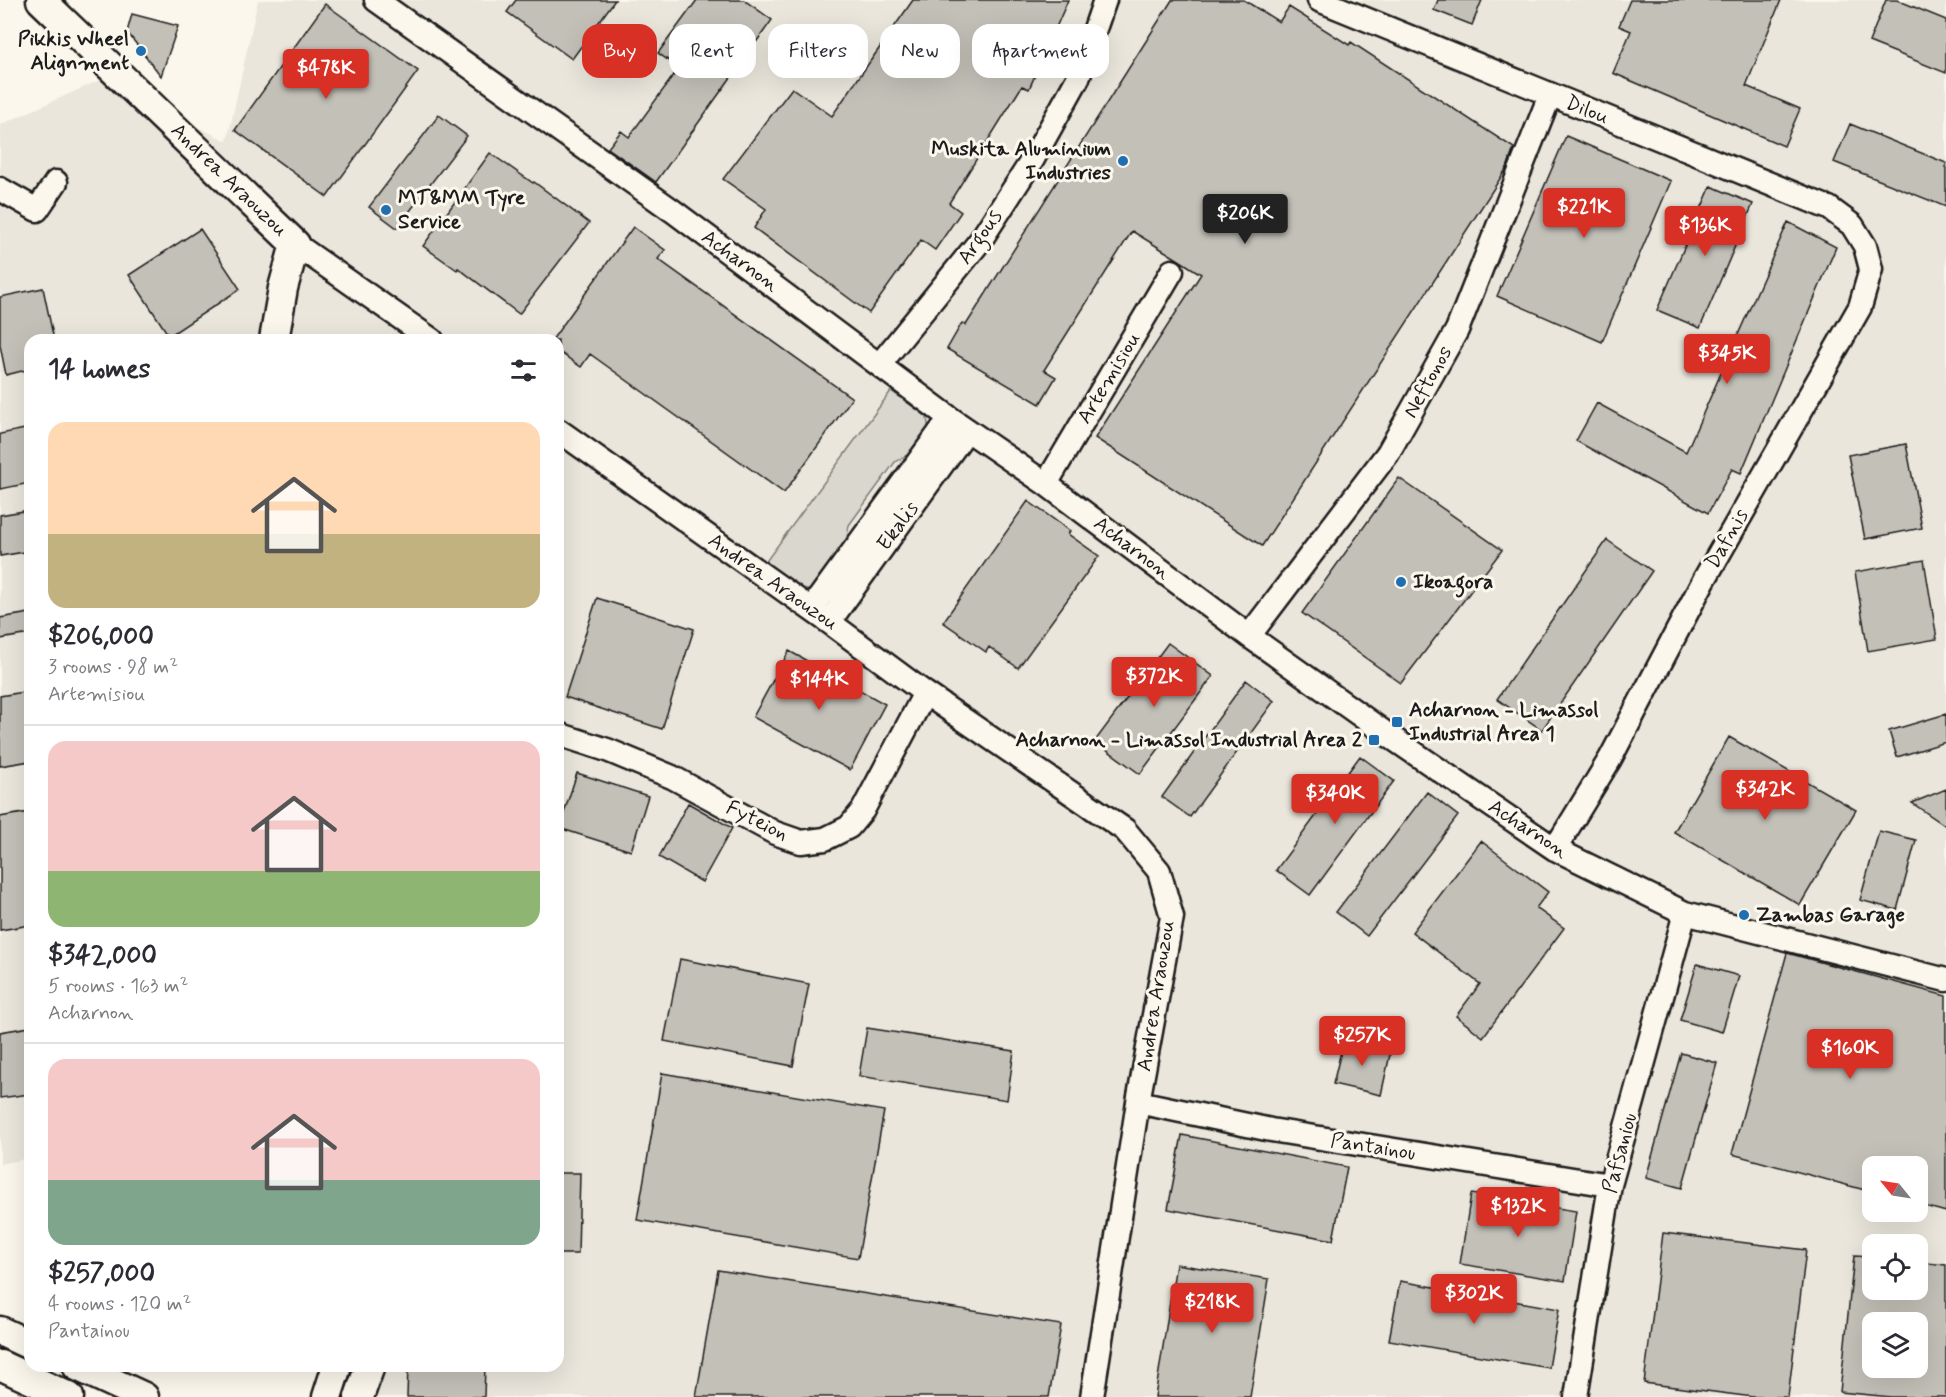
<!DOCTYPE html>
<meta charset="utf-8">
<style>
:root{--surface:#fff;--page:#f7f7f7;--text:#2b2b33;--muted:#7c7c81;--line:#e1e1e2;--accent:#d93025}
body{margin:0;font-family:Mynerve,sans-serif;background:var(--page);color:var(--text);height:100vh;display:flex;flex-direction:column;font-size:22px;white-space:nowrap}
*{box-sizing:border-box;margin:0}
p{font-size:20px;color:var(--muted)}
.icon{flex:none;width:33px;height:33px;fill:none;stroke:currentColor;stroke-width:2;stroke-linecap:round;stroke-linejoin:round}
.map{position:relative;flex:1;overflow:hidden}
.details{position:absolute;left:24px;top:334px;width:540px;height:1038px;display:flex;flex-direction:column;background:var(--surface);border-radius:18px;box-shadow:0 6px 24px #0002}
.details>*{flex:none}
.banner{position:absolute;left:582px;top:24px;width:570px;height:54px;display:flex;gap:12px}
.needle{width:39px;rotate:300deg}
.buttons{position:absolute;left:1862px;top:1156px;display:grid;gap:12px}
.buttons a{display:grid;place-items:center;width:66px;height:66px;border-radius:12px;background:var(--surface);box-shadow:0 6px 24px #0002;font-size:30px}
.price{position:absolute;translate:-50% -51px;padding:0 14px;border-radius:6px;background:var(--accent);color:#fff;font-size:20px;line-height:39px;filter:drop-shadow(0 2px 3px #0008)}
.price::after{content:'';position:absolute;left:50%;top:36px;width:18px;height:14px;margin-left:-9px;background:inherit;clip-path:polygon(0 0,100% 0,50% 100%)}
.price.on{background:#222;color:#fff}
ul{padding:0;list-style:none}
li{display:grid;align-content:center;gap:12px;height:318px;padding:0 24px}
li+li{border-top:2px solid var(--line)}
li span{display:grid;place-items:center;height:186px;border-radius:18px;color:#555}
li>.icon{margin-inline-start:auto}
span .icon{width:108px;height:108px;fill:#fffc;stroke-width:1}
li b{font-size:26px}
h2{display:flex;justify-content:space-between;align-items:center;height:72px;padding:0 24px;font-size:26px}
.pill{padding:0 21px;border-radius:18px;background:var(--surface);box-shadow:0 6px 24px #0002;font-size:21px;line-height:54px}
.pill.on{background:var(--accent);color:#fff}
.map>svg:first-child{display:block}
.built{fill:#eae6dc;fill-rule:evenodd}
.green{fill:#dad7ce;stroke:#7b7a75;stroke-width:1.5}
.building{fill:#c3c0b8;stroke:#1c1c1c;stroke-width:1.5;fill-rule:evenodd}
.lines{fill:none;stroke-linecap:round;stroke-linejoin:round}
.minor-casing{stroke:#1c1c1c;stroke-width:27}
.major-casing{stroke:#1c1c1c;stroke-width:33}
.minor{stroke:#fbf7ec;stroke-width:22}
.major{stroke:#fbf7ec;stroke-width:28}
.poi-dot{fill:#1f6fb2;stroke:#fbf7ec;stroke-width:2}
.labels{text-anchor:middle;dominant-baseline:central;stroke-width:6;stroke-linejoin:round;paint-order:stroke}
.poi-label{font-size:21px;font-weight:bold;fill:#1c1c1c;stroke:#fbf7ec;text-anchor:start}
.street-label{font-size:21px;fill:#1c1c1c;stroke:#fbf7ec}
</style>
<div class="map">
<svg width="1946" height="1397" viewBox="0 0 1946 1397">
<rect width="100%" height="100%" fill="#fbf7ec"/>
<filter id="ink" filterUnits="userSpaceOnUse"><feTurbulence type="fractalNoise" baseFrequency=".0167" numOctaves="2"/><feDisplacementMap in="SourceGraphic" scale="12" xChannelSelector="R" yChannelSelector="G"/><feConvolveMatrix kernelMatrix="1 2 1 2 8 2 1 2 1" color-interpolation-filters="sRGB"/></filter>
<g filter="url(#ink)">
<path class="built" d="M258,0h1688v1397h-1600l10,-30 202,-1v-1026h-528v818l-30,6v-1039l100,-45 127,61zM1872,1167h45v45h-45zM1872,1245h45v45h-45zM1872,1323h45v45h-45z"/>
<path class="green" d="M891,391l36,26 2,16 -5,12 -29,17 -46,63 -4,24 -26,38 -18,5 -37,-28z"/>
<path class="building" d="M516,0h99l-43,59 -65,-47z
M697,0h47l28,20 -116,162 -48,-34 13,-17 8,6 50,-69 -21,-15z
M913,0h155l-39,89 -7,-3 -73,117 12,9 -26,38 -14,-10 -52,73 -115,-85 12,-19 -43,-30 69,-91 40,28z
M1172,0h72l35,22 10,-15 60,38 2,-3 163,106 -7,20 -245,378 -167,-108 106,-164 -22,-14 -47,-29 -88,139 12,7 -16,27 -93,-55 15,-26 4,2z
M1438,0h44l-10,25 -38,-15z
M1630,0h151l-35,86 54,23 -16,37 -171,-73 18,-42 -12,-5z
M1886,0h11l49,20v53l-77,-31z
M325,4l93,67 -91,126 -92,-67z
M132,14l46,12 -17,50 -34,-44z
M439,115l28,21 -70,92 -28,-21z
M1850,124l96,39v44l-112,-45z
M1566,136l105,45 -69,161 -105,-46z
M490,153l43,30 1,-1 55,41 -70,91 -61,-46 -1,2 -34,-24z
M1711,186l42,18 -53,124 -43,-18z
M1788,222l48,25 -95,226 -9,-4 -24,44 -132,-72 21,-38 89,49z
M633,227l32,23 -7,9 194,139 -68,95 -194,-139 -9,13 -23,-16v-11h-6z
M200,229l40,60 -71,47 -40,-61z
M43,288l11,52h-24v29l-24,6 -6,-30v-48z
M30,428v55l-30,6v-55z
M1906,444l16,84 -57,11 -17,-84z
M1399,478l103,72 -101,133 -99,-70z
M1028,501l42,30 -2,3 31,22 -81,112 -29,-21 -3,5 -43,-30z
M30,510v41l-30,5v-41z
M1607,540l45,31 -110,159 -45,-31z
M1924,560l13,79 -69,12 -13,-79z
M597,598l97,31 -32,100 -97,-32z
M30,613v21l-30,5v-21z
M1168,643l45,33 -73,98 -45,-33z
M789,651l96,53 -35,66 -97,-53z
M1246,680l28,21 -84,116 -28,-20z
M30,691v70l-30,5v-70z
M1946,714v28l-49,15 -8,-26z
M1729,737l127,73 -56,95 -126,-73z
M1360,756l34,25 -84,114 -34,-25z
M577,773l71,23 -17,55 -72,-23z
M1946,789v37l-34,-23z
M1427,792l31,24 -91,120 -31,-24z
M688,803l44,25 -30,54 -43,-25z
M30,812v113l-30,5v-113z
M1879,831l37,9 -19,70 -37,-10z
M1481,841l67,51 -12,16 28,20 -81,109 -27,-21 24,-32 -68,-52z
M1787,953l159,43v216l-29,-8v-37h-45v25l-140,-38z
M680,959l129,25 -16,82 -129,-25z
M1697,964l42,12 -17,56 -42,-12z
M30,1027v67l-30,4v-66z
M867,1028l147,23 -7,49 -148,-24z
M1344,1039l47,11 -10,45 -48,-11z
M1681,1053l36,10 -35,125 -36,-10z
M662,1073l222,38 -26,147 -221,-38z
M1182,1135l165,32 -14,73 -165,-31z
M558,1173h22l-2,81h-20z
M1471,1194l105,17 -11,70 -105,-17z
M1663,1233l143,17 -18,147h-35l-109,-14z
M1854,1256l18,1v33h45v-28l29,3v132h-55l-51,-5zM1872,1323h45v45h-45z
M1176,1264l93,15 -19,118h-95z
M718,1270l343,55 -12,72h-353z
M1400,1281l159,28 -10,59 -160,-28z
M408,1366h77l-1,31h-77z"/>
<g class="lines">
<g class="minor-casing">
<path id="minor" d="M376,0l297,211 277,207 96,66 203,152 139,99 167,114 130,64 261,67
M1319,0l510,208 23,17 13,21 6,23 -11,38 -156,273 -94,179 -55,90
M0,189l37,21 19,-28
M295,244l137,96
M880,364l100,-123 53,-82 45,-81 27,-78
M558,430l271,192 96,71 200,137 34,41 13,46 -34,185 -46,295
M1046,484l126,-213
M811,609l139,-191
M829,622l138,-192
M1249,636l139,-183 69,-123 93,-235
M558,734l49,16 65,27 103,56 26,9 24,-3 24,-12 14,-17 62,-117
M1138,1102l133,28 339,55
M1576,1397l34,-212 75,-272"/>
</g>
<g class="major-casing">
<path id="major" d="M41,0l254,244 -12,44 -9,52
M0,1331l30,14
M0,1365l69,32
M77,1366l67,31
M327,1397l10,-31
M359,1397l11,-31"/>
</g>
<use href="#minor" class="minor"/>
<use href="#major" class="major"/>
</g>
</g>
<g class="poi-dot">
<circle cx="141" cy="51" r="6"/>
<circle cx="1123" cy="161" r="6"/>
<circle cx="386" cy="210" r="6"/>
<circle cx="1401" cy="582" r="6"/>
<rect x="1391" y="716" width="12" height="12" rx="3"/>
<rect x="1368" y="734" width="12" height="12" rx="3"/>
<circle cx="1744" cy="915" r="6"/>
</g>
<g class="labels">
<g class="poi-label">
<text x="129" y="39" text-anchor="end">Pikkis Wheel<tspan x="129" dy="24">Alignment</tspan></text>
<text x="1111" y="149" text-anchor="end">Muskita Aluminium<tspan x="1111" dy="24">Industries</tspan></text>
<text x="398" y="198">MT&amp;MM Tyre<tspan x="398" dy="24">Service</tspan></text>
<text x="1413" y="582">Ikoagora</text>
<text x="1409" y="710">Acharnon - Limassol<tspan x="1409" dy="24">Industrial Area 1</tspan></text>
<text x="1362" y="740" text-anchor="end">Acharnon - Limassol Industrial Area 2</text>
<text x="1756" y="915">Zambas Garage</text>
</g>
<g class="street-label">
<text transform="translate(1587 110) rotate(22)">Dilou</text>
<text transform="translate(229 180) rotate(44)">Andrea Araouzou</text>
<text transform="translate(980 237) rotate(-55)">Argous</text>
<text transform="translate(740 261) rotate(36)">Acharnon</text>
<text transform="translate(1109 378) rotate(-59)">Artemisiou</text>
<text transform="translate(1428 382) rotate(-61)">Neftonos</text>
<text transform="translate(898 526) rotate(-54)">Ekalis</text>
<text transform="translate(1727 539) rotate(-60)">Dafnis</text>
<text transform="translate(1132 548) rotate(37)">Acharnon</text>
<text transform="translate(773 582) rotate(35)">Andrea Araouzou</text>
<text transform="translate(757 821) rotate(26)">Fyteion</text>
<text transform="translate(1528 829) rotate(33)">Acharnon</text>
<text transform="translate(1156 996) rotate(-81)">Andrea Araouzou</text>
<text transform="translate(1373 1147) rotate(9)">Pantainou</text>
<text transform="translate(1620 1153) rotate(-75)">Pafsaniou</text>
</g>
</g>
</svg>
<div class="buttons">
<a><svg class="needle" viewBox="-14 -14 28 28"><path d="M0-13l5 13h-10z" fill="#e53935"/><path d="M0 13l5-13h-10z" fill="#7c7c81"/></svg></a>
<a><svg class="icon" aria-label="locate" viewBox="0 0 24 24"><circle cx="12" cy="12" r="6"/><path d="M12 2v4M12 18v4M2 12h4M18 12h4"/></svg></a>
<a><svg class="icon" aria-label="layers" viewBox="0 0 24 24"><path d="M12 4l9 5-9 5-9-5zM3 14l9 5 9-5"/></svg></a>
</div>
<b class="price" style="left:326px;top:100px">$478K</b>
<b class="price" style="left:1584px;top:239px">$221K</b>
<b class="price on" style="left:1245px;top:245px">$206K</b>
<b class="price" style="left:1705px;top:257px">$136K</b>
<b class="price" style="left:1727px;top:385px">$345K</b>
<b class="price" style="left:1154px;top:708px">$372K</b>
<b class="price" style="left:819px;top:711px">$144K</b>
<b class="price" style="left:1765px;top:821px">$342K</b>
<b class="price" style="left:1335px;top:825px">$340K</b>
<b class="price" style="left:1362px;top:1067px">$257K</b>
<b class="price" style="left:1850px;top:1080px">$160K</b>
<b class="price" style="left:1518px;top:1238px">$132K</b>
<b class="price" style="left:1474px;top:1325px">$302K</b>
<b class="price" style="left:1212px;top:1334px">$218K</b>
<div class="banner">
<a class="pill on">Buy</a>
<a class="pill">Rent</a>
<a class="pill">Filters</a>
<a class="pill">New</a>
<a class="pill">Apartment</a>
</div>
<section class="details">
<h2>14 homes<svg class="icon" aria-label="filters" viewBox="0 0 24 24"><path d="M4 7h16M4 17h16"/><circle cx="9" cy="7" r="2"/><circle cx="15" cy="17" r="2"/></svg></h2>
<ul>
<li><span style="background:linear-gradient(#ffd9b3 60%,#c2b280 0)"><svg class="icon" aria-label="home" viewBox="0 0 24 24"><path d="M3 11l9-7 9 7M6 9v11h12V9"/></svg></span><div><b>$206,000</b><p>3 rooms · 98 m²</p><p>Artemisiou</p></div></li>
<li><span style="background:linear-gradient(#f6c9c9 70%,#8fb573 0)"><svg class="icon" aria-label="home" viewBox="0 0 24 24"><path d="M3 11l9-7 9 7M6 9v11h12V9"/></svg></span><div><b>$342,000</b><p>5 rooms · 163 m²</p><p>Acharnon</p></div></li>
<li><span style="background:linear-gradient(#f6c9c9 65%,#7fa58c 0)"><svg class="icon" aria-label="home" viewBox="0 0 24 24"><path d="M3 11l9-7 9 7M6 9v11h12V9"/></svg></span><div><b>$257,000</b><p>4 rooms · 120 m²</p><p>Pantainou</p></div></li>
</ul>
</section>
</div>
